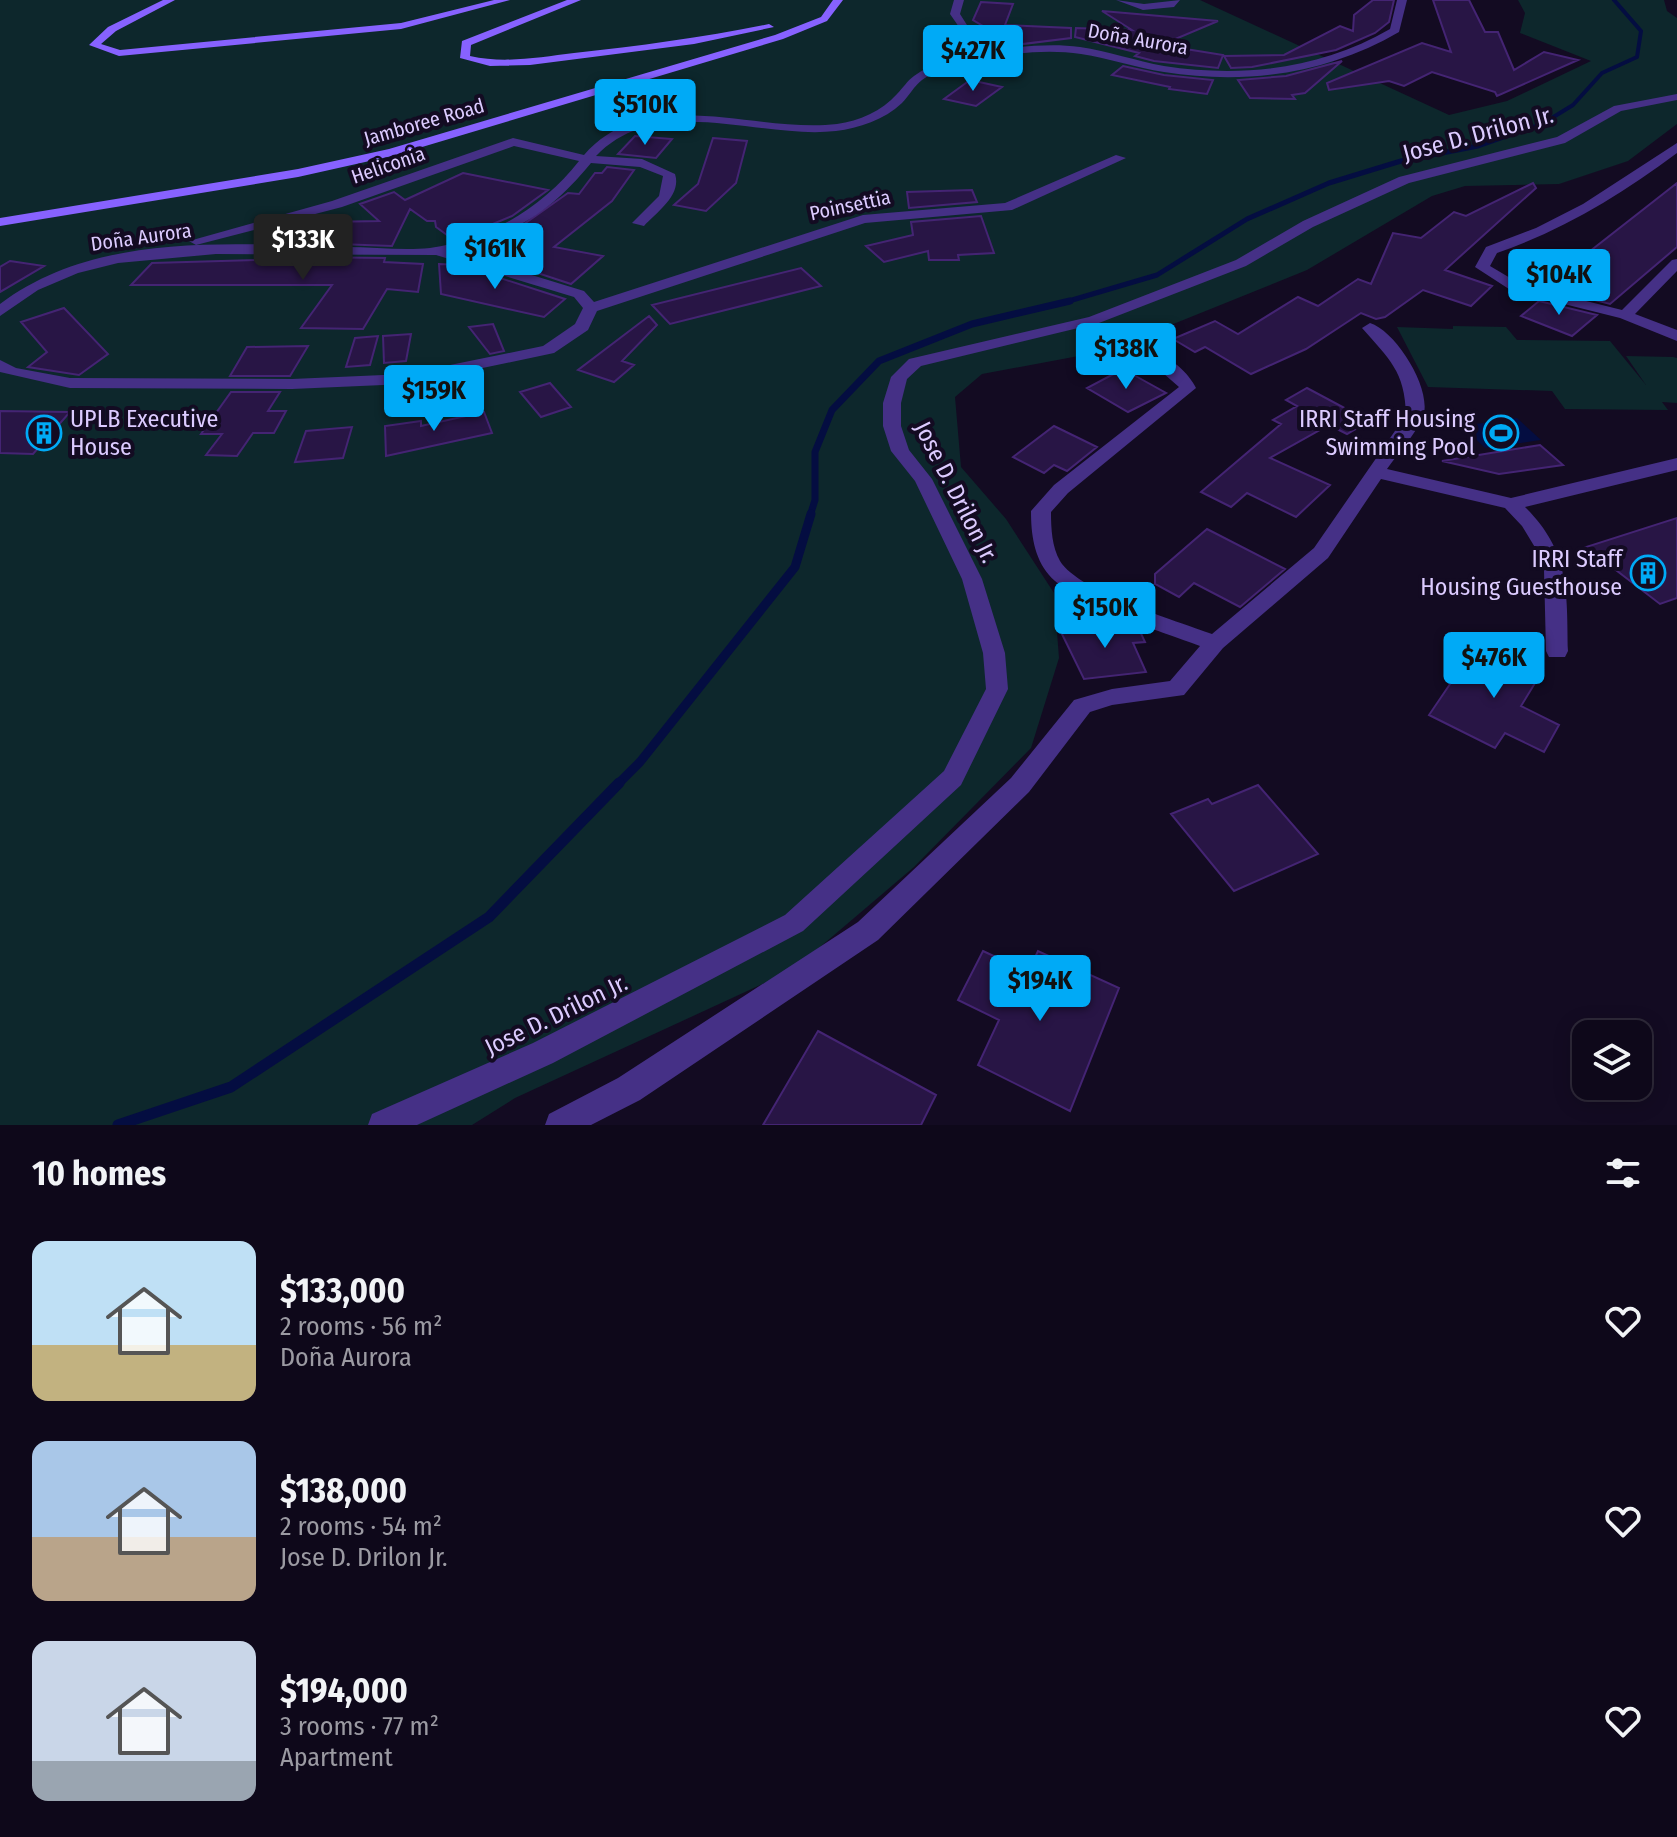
<!DOCTYPE html>
<meta charset="utf-8">
<style>
:root{--surface:#0e081a;--page:#1c1627;--text:#f1f3f6;--muted:#9b9aa2;--line:#2e2939;--accent:#00aaf6}
body{margin:0;font-family:"Fira Sans Condensed",sans-serif;background:var(--page);color:var(--text);height:100vh;display:flex;flex-direction:column;font-size:30px;white-space:nowrap}
*{box-sizing:border-box;margin:0}
p{font-size:26px;color:var(--muted)}
.icon{flex:none;width:44px;height:44px;fill:none;stroke:currentColor;stroke-width:2;stroke-linecap:round;stroke-linejoin:round}
.map{position:relative;height:1125px;overflow:hidden}
.side{display:flex;flex-direction:column;background:var(--surface);flex:1}
.side>*{flex:none}
.buttons{position:absolute;left:1572px;top:1020px;display:grid;gap:16px}
.buttons a{display:grid;place-items:center;width:80px;height:80px;border-radius:16px;background:var(--surface);box-shadow:0 4px 20px #0003,0 0 0 2px var(--line);font-size:40px}
.price{position:absolute;translate:-50% -68px;padding:0 18px;border-radius:8px;background:var(--accent);color:#111;font-size:26px;line-height:52px;filter:drop-shadow(0 2px 4px #0008)}
.price::after{content:'';position:absolute;left:50%;top:48px;width:24px;height:18px;margin-left:-12px;background:inherit;clip-path:polygon(0 0,100% 0,50% 100%)}
.price.current{background:#222;color:#fff}
ul{padding:0;list-style:none}
li{display:flex;align-items:center;gap:24px;height:200px;padding:0 32px}
li span{display:grid;place-items:center;flex:none;width:224px;height:160px;border-radius:16px;color:#555}
li>.icon{margin-inline-start:auto}
span .icon{width:96px;height:96px;fill:#fffc;stroke-width:1}
li b{font-size:34px}
h2{display:flex;justify-content:space-between;align-items:center;height:96px;padding:0 32px;font-size:34px}
.map>svg:first-child{display:block}
.green{fill:#0d272c}
.water{fill:#040d41}
.lines{fill:none;stroke-linecap:round;stroke-linejoin:round}
.stream-far4{stroke:#040d41;stroke-width:4}
.stream-far3{stroke:#040d41;stroke-width:5}
.stream-far2{stroke:#040d41;stroke-width:7}
.stream-far1{stroke:#040d41;stroke-width:9}
.stream{stroke:#040d41;stroke-width:11}
.building{fill:#281545;stroke:#442473;stroke-width:2}
.street{fill:#453086;fill-rule:evenodd}
.secondary{fill:#8762ff;fill-rule:evenodd}
.labels{text-anchor:middle;dominant-baseline:central;stroke-width:8;stroke-linejoin:round;paint-order:stroke}
.far-street-label{font-size:20px;fill:#dccbff;stroke:#130b22}
.street-label{font-size:24px;fill:#dccbff;stroke:#130b22}
.poi-label{font-size:24px;fill:#dccbff;stroke:#130b22;text-anchor:end}
</style>
<div class="map">
<svg width="1677" height="1125" viewBox="0 0 1677 1125">
<rect width="100%" height="100%" fill="#130b22"/>
<path class="green" d="M0,0h1200l249,115 58,-14 84,-40 -71,-28 5,-20 -7,-13h146l3,11 10,7v106l-49,37 -69,23 -94,2 -33,10 -125,74 -156,63 -67,22 -102,19 -27,23 6,70 45,52 48,74 5,65 -28,90 -117,119 -121,103 -278,128 -43,27h-472z
M1453,326l53,1 11,13 93,1 36,44 -20,-29 47,1 4,1v45l-15,-1 6,8 -103,-1 -13,-18 -124,-4 -31,-60 56,2z"/>
<path class="water" d="M1517,418l24,22 -56,8 -23,-22z"/>
<g class="lines">
<path class="stream-far4" d="M1512,134l30,-10 31,-19 29,-32 35,-16 4,-26 -27,-31"/>
<path class="stream-far3" d="M1062,303l95,-28 90,-56 82,-36 72,-22 77,-15 40,-14"/>
<path class="stream-far2" d="M810,516l5,-16v-48l17,-42 47,-49 93,-37 98,-23"/>
<path class="stream-far1" d="M617,785l23,-23 155,-195 16,-53"/>
<path class="stream" d="M118,1125l113,-38 258,-170 130,-134"/>
</g>
<path class="building" d="M1373,0h21l-5,22 -14,11 -39,17 -84,17 -21,1 -7,-12 60,-1 56,-29 13,5 1,-16z
M1433,0h36l16,32h13l16,38 30,-18 34,8 -81,36 -2,-4 -63,-20 -28,14 -15,-5 -60,9 -2,-7 95,-40 29,9z
M981,2l32,2 -8,21 66,3v10l-56,7 -42,-25z
M1102,11l116,10 -57,24 62,10 -5,13 -64,-7 -19,-5 4,-3 -64,-16 1,-9 56,2z
M1342,61l-37,32 -13,2 3,4 -45,-1 -12,-18 48,-4z
M1123,66l41,9 49,5 -6,14 -38,-5 1,-2 -58,-12z
M970,80l32,7 -26,19 -32,-7z
M635,136l37,3 -16,19 -38,-4z
M713,138l34,3 -11,42 -30,28 -32,-6 24,-21z
M607,167l27,3 -22,31 -58,46 49,9 -32,28 -103,-34 46,-19 54,-38 11,1 16,-21h7z
M463,173l85,17 -36,26 -58,24 -18,-13 -1,-6h-8l-17,-12 -18,37 -80,-3 13,-21 54,-1 -19,-17 34,-12 11,8z
M1533,183l3,5 -91,82 47,16 -21,20 -48,-16 -38,27 -9,2 -15,-6 -55,36 -55,25 -46,-27 -10,5 -22,-13 42,-18 23,13 60,-37 20,9 40,-27 13,5 22,-51 28,5 33,-26 12,4z
M1677,183v64l-67,57 -58,-15 12,-10 -7,-2z
M972,190l5,12 -68,6 -2,-16z
M981,216l13,37 -36,2 1,5h-30l-1,-9 -44,11 -18,-16 47,-11 -2,-13z
M303,257l82,1 -1,4 39,2 -5,28 -31,-3 -24,40 -62,-1 31,-43h-201l21,-22 144,-4 1,7z
M10,261l34,5 -44,26v-25z
M439,264l21,1 105,34 -21,18 -103,-23z
M801,268l20,18 -151,38 -18,-19z
M1539,301l58,14 -25,21 -51,-20z
M64,308l44,46 -29,21 -51,-8 19,-15 -26,-30z
M649,316l8,9 -35,36 12,4 -20,17 -36,-12z
M493,324l11,27 -14,3 -21,-27z
M411,334l-5,27 -22,2 -1,-27z
M378,336l-8,29 -24,2 9,-29z
M308,346l-18,30h-60l17,-29z
M1123,369l43,24 -38,19 -41,-24z
M550,383l21,24 -30,10 -21,-25z
M1307,388l62,33 -22,13 -18,-9 -59,33 60,27 -34,32 -49,-24 -16,14 -30,-15 80,-68 -8,-4 24,-14 -11,-6z
M231,392h49l-12,19h18l-12,22h-21l-16,23 -31,-1 16,-21h-21z
M0,411l70,1 -37,42 -33,-1z
M484,412l8,21 -106,23 -1,-30 36,-5v5z
M1054,426l43,21 -30,24 -13,-6 -10,8 -31,-16z
M352,427l-9,31 -48,4 11,-31z
M1540,445l23,20 -64,9 -57,-13z
M1677,518v80l-17,6 -74,-57z
M1207,529l78,40 -45,38 -46,-24 -15,14 -24,-13v-10z
M1129,623l9,4 7,15 -12,1 13,29 -62,7 -24,-49z
M1480,640l63,30 -22,36 38,19 -15,27 -39,-19 -10,15 -66,-33z
M1258,785l60,69 -84,37 -63,-77 37,-15 4,5z
M983,951l45,21 10,-21 81,37 -49,123 -92,-46 21,-45 -41,-20z
M818,1031l118,64 -15,30h-158z"/>
<g class="lines">
<path class="street" d="M954,0h10l-4,14 19,30 9,7c30,-4 61,-8 92,-4 28,4 56,14 84,19 79,12 157,3 226,-37l7,-29h10l-8,32c-72,42 -153,53 -235,40 -28,-4 -55,-14 -83,-18 -32,-5 -65,-1 -97,4 -21,3 -45,9 -62,22 -8,6 -13,16 -20,23 -18,17 -43,25 -66,28 -77,9 -178,-40 -240,25l46,3 33,15c7,21 -18,38 -31,52l-12,-3 27,-27 4,-20 -23,-9 -49,-4c-39,48 -78,72 -138,88l131,40 10,11 269,-87 142,-12 111,-48 10,3 -114,52 -147,13 -268,88 -9,19 -34,23 -148,31 -114,5 -222,-1 -70,-16v-12l16,8 54,10 222,1 114,-5 137,-28 32,-22 8,-16 -9,-11 -138,-42 -220,-1 -98,9 -40,10 -40,17 -38,26v-12c97,-73 231,-60 346,-57 28,0 57,4 84,1 59,-8 113,-41 149,-87l-65,-15 -172,61 -146,38 -7,-4 143,-40 181,-63 71,17c64,-73 171,-21 253,-31 22,-3 45,-13 60,-30 6,-6 10,-13 17,-18 17,-13 42,-19 63,-23l-27,-39z
M1116,0l28,4 36,-4 -6,7 -31,3z
M1677,94v6l-56,11 -56,32 -156,40 -96,44 -67,39 -147,57 -178,43 -14,13 -6,24v23l8,24 23,29 50,100 23,74 3,36 -47,96 -158,146 -250,132 -136,62h-49l4,-11 161,-71 252,-128 159,-144 42,-82 -3,-36 -21,-74 -47,-98 -24,-30 -8,-25v-23l8,-26 18,-18 180,-42 147,-57 67,-39 96,-44 158,-40 57,-31z
M1677,143v10c-56,42 -114,77 -180,100l-7,13 32,19 100,25 50,-50 5,-1v12l-42,43 42,16v11l-57,-23 -108,-27 -37,-24 11,-20 50,-19 47,-24z
M1370,323c26,8 63,67 53,94 -8,18 -25,36 -36,52l124,29 166,-40v12l-152,37c45,44 42,85 43,144l-3,6h-16l-3,-6 -2,-81 -5,-16 -17,-28 -17,-18 -124,-29 -53,79 -105,90 -39,47 -72,10 -22,7 -61,80 -151,148 -238,160 -49,25h-46l4,-11 69,-36 240,-156 153,-144 63,-78 38,-11 58,-8 30,-35c-39,-15 -124,-40 -151,-71 -15,-18 -18,-41 -18,-64l23,-26 125,-98 -31,-27v-6c18,-3 41,19 48,34l-128,105 -17,19c0,17 1,35 9,49 19,31 117,60 152,73l102,-86 92,-133c-1,-44 -17,-56 -44,-87z"/>
<path class="secondary" d="M163,0h12l-59,31 -15,13 19,6 281,-27 93,-23h16l-109,29 -282,27 -30,-11 19,-18z
M567,0h14l-110,45 -1,11c35,8 70,1 104,-3 66,-7 131,-16 195,-29l5,3 -80,17 -164,21 -40,1 -30,-8 2,-17z
M833,0h10l-16,21 -44,18 -391,117 -94,21 -298,49v-8l298,-49 91,-20 386,-114 46,-18z"/>
</g>
<defs>
<g id="building-ring" transform="scale(1.8)"><circle r="9.5" fill="#130b22" stroke="#00aaf6" stroke-width="1.5"/><path d="M-4-6H4V6H1V3H-1V6H-4ZM-2.5-4.3h1.7v1.8h-1.7ZM.8-4.3h1.7v1.8H.8ZM-2.5-1h1.7V.8h-1.7ZM.8-1h1.7V.8H.8Z" fill="#00aaf6"/></g>
<g id="stadium-ring" transform="scale(1.8)"><circle r="9.5" fill="#130b22" stroke="#00aaf6" stroke-width="1.5"/><path d="M0-5a6.5 5 0 1 0 0 10a6.5 5 0 1 0 0-10ZM-3.5-1.8h7v3.6h-7Z" fill="#00aaf6"/></g>
</defs>
<g fill-rule="evenodd">
<use href="#building-ring" x="44" y="433"/>
<use href="#stadium-ring" x="1501" y="433"/>
<use href="#building-ring" x="1648" y="573"/>
</g>
<g class="labels">
<g class="far-street-label">
<text transform="translate(1138 39) rotate(10)">Doña Aurora</text>
<text transform="translate(424 122) rotate(-16)">Jamboree Road</text>
<text transform="translate(388 165) rotate(-19)">Heliconia</text>
<text transform="translate(850 205) rotate(-12)">Poinsettia</text>
<text transform="translate(141 237) rotate(-8)">Doña Aurora</text>
</g>
<g class="street-label">
<text transform="translate(1478 134) rotate(-15)">Jose D. Drilon Jr.</text>
<text transform="translate(956 492) rotate(63)">Jose D. Drilon Jr.</text>
<text transform="translate(556 1015) rotate(-26)">Jose D. Drilon Jr.</text>
</g>
<g class="poi-label">
<text x="70" y="419" text-anchor="start">UPLB Executive<tspan x="70" dy="28">House</tspan></text>
<text x="1475" y="419">IRRI Staff Housing<tspan x="1475" dy="28">Swimming Pool</tspan></text>
<text x="1622" y="559">IRRI Staff<tspan x="1622" dy="28">Housing Guesthouse</tspan></text>
</g>
</g>
</svg>
<div class="buttons">
<a><svg class="icon" aria-label="layers" viewBox="0 0 24 24"><path d="M12 4l9 5-9 5-9-5zM3 14l9 5 9-5"/></svg></a>
</div>
<b class="price" style="left:973px;top:93px">$427K</b>
<b class="price" style="left:645px;top:147px">$510K</b>
<b class="price current" style="left:303px;top:282px">$133K</b>
<b class="price" style="left:495px;top:291px">$161K</b>
<b class="price" style="left:1559px;top:317px">$104K</b>
<b class="price" style="left:1126px;top:391px">$138K</b>
<b class="price" style="left:434px;top:433px">$159K</b>
<b class="price" style="left:1105px;top:650px">$150K</b>
<b class="price" style="left:1494px;top:700px">$476K</b>
<b class="price" style="left:1040px;top:1023px">$194K</b>
</div>
<section class="side">
<h2>10 homes<svg class="icon" aria-label="filters" viewBox="0 0 24 24"><path d="M4 7h16M4 17h16"/><circle cx="9" cy="7" r="2"/><circle cx="15" cy="17" r="2"/></svg></h2>
<ul>
<li><span style="background:linear-gradient(#bfe0f5 65%,#c2b280 0)"><svg class="icon" aria-label="home" viewBox="0 0 24 24"><path d="M3 11l9-7 9 7M6 9v11h12V9"/></svg></span><div><b>$133,000</b><p>2 rooms · 56 m²</p><p>Doña Aurora</p></div><svg class="icon" aria-label="heart" viewBox="0 0 24 24"><path d="M12 20l-8-8c-3-5 5-10 8-4 3-6 11-1 8 4z"/></svg></li>
<li><span style="background:linear-gradient(#a9c7e8 60%,#b9a48a 0)"><svg class="icon" aria-label="home" viewBox="0 0 24 24"><path d="M3 11l9-7 9 7M6 9v11h12V9"/></svg></span><div><b>$138,000</b><p>2 rooms · 54 m²</p><p>Jose D. Drilon Jr.</p></div><svg class="icon" aria-label="heart" viewBox="0 0 24 24"><path d="M12 20l-8-8c-3-5 5-10 8-4 3-6 11-1 8 4z"/></svg></li>
<li><span style="background:linear-gradient(#c9d6e8 75%,#9aa5b1 0)"><svg class="icon" aria-label="home" viewBox="0 0 24 24"><path d="M3 11l9-7 9 7M6 9v11h12V9"/></svg></span><div><b>$194,000</b><p>3 rooms · 77 m²</p><p>Apartment</p></div><svg class="icon" aria-label="heart" viewBox="0 0 24 24"><path d="M12 20l-8-8c-3-5 5-10 8-4 3-6 11-1 8 4z"/></svg></li>
</ul>
</section>
